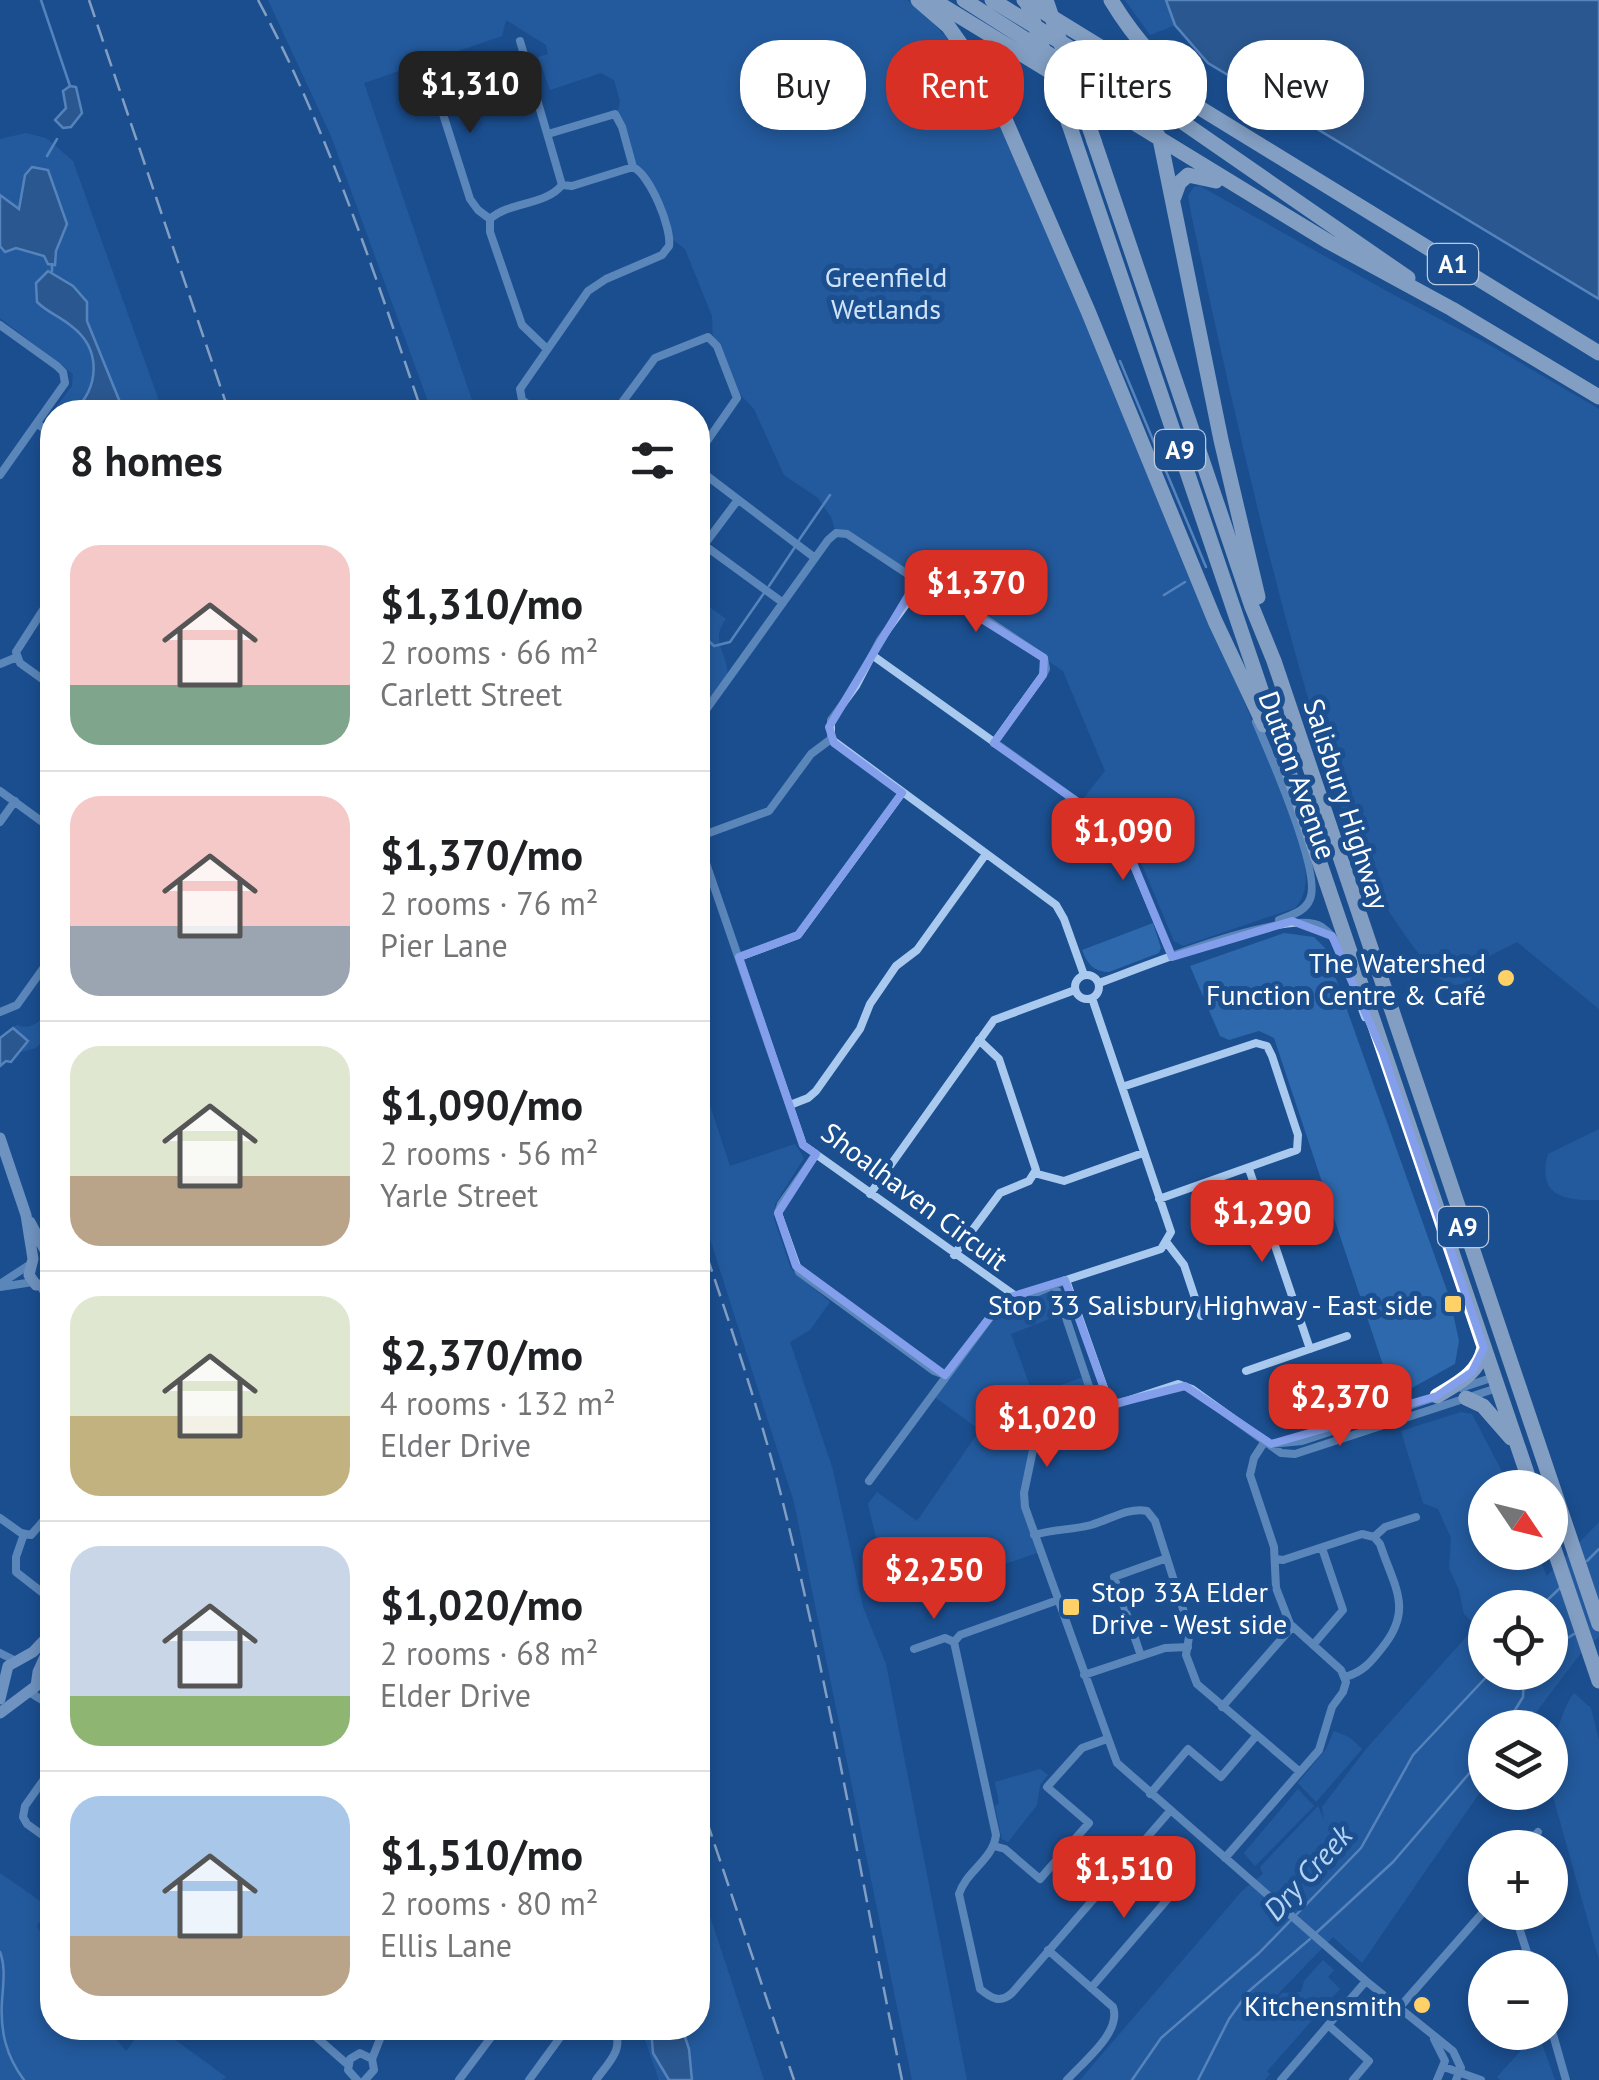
<!DOCTYPE html>
<meta charset="utf-8">
<style>
:root{--surface:#fff;--page:#f2f2f2;--text:#202124;--muted:#757577;--line:#e0e0e0;--accent:#d93025}
body{margin:0;font-family:"PT Sans",sans-serif;background:var(--page);color:var(--text);height:100vh;display:flex;flex-direction:column;font-size:38px;white-space:nowrap}
*{box-sizing:border-box;margin:0}
p{font-size:32px;color:var(--muted)}
.icon{flex:none;width:55px;height:55px;fill:none;stroke:currentColor;stroke-width:2;stroke-linecap:round;stroke-linejoin:round}
.map{position:relative;flex:1;overflow:hidden}
.sheet{position:absolute;left:40px;top:400px;width:670px;height:1640px;display:flex;flex-direction:column;background:var(--surface);border-radius:40px;box-shadow:0 5px 15px #0003}
.sheet>*{flex:none}
.guide{position:absolute;left:740px;top:40px;width:708px;height:90px;display:flex;gap:20px}
.needle{width:65px;rotate:125deg}
.buttons{position:absolute;left:1468px;top:1470px;display:grid;gap:20px}
.buttons a{display:grid;place-items:center;width:100px;height:100px;border-radius:50%;background:var(--surface);box-shadow:0 5px 15px #0003;font-size:50px}
.price{position:absolute;translate:-50% -85px;padding:0 22px;border-radius:20px;background:var(--accent);color:#fff;font-size:32px;line-height:65px;filter:drop-shadow(0 2px 5px #0008)}
.price::after{content:'';position:absolute;left:50%;top:60px;width:30px;height:22px;margin-left:-15px;background:inherit;clip-path:polygon(0 0,100% 0,50% 100%)}
.price.on{background:#222;color:#fff}
ul{padding:0;list-style:none}
li{display:flex;align-items:center;gap:30px;height:250px;padding:0 30px}
li+li{border-top:2px solid var(--line)}
li span{display:grid;place-items:center;flex:none;width:280px;height:200px;border-radius:30px;color:#555}
li>.icon{margin-inline-start:auto}
span .icon{width:120px;height:120px;fill:#fffc;stroke-width:1}
li b{font-size:42px}
h2{display:flex;justify-content:space-between;align-items:center;height:120px;padding:0 30px;font-size:42px}
.tag{padding:0 35px;border-radius:40px;background:var(--surface);box-shadow:0 5px 15px #0003;font-size:35px;line-height:90px}
.tag.on{background:var(--accent);color:#fff}
.map>svg:first-child{display:block}
.green{fill:#2e69ad;fill-rule:evenodd}
.water{fill:#3c6290;stroke:#9cc4f0;stroke-width:2.5}
.lines{fill:none;stroke-linecap:round;stroke-linejoin:round}
.stream{stroke:#9cc4f0;stroke-width:2.5}
.street{stroke:#a9c9ee;stroke-width:8}
.secondary{stroke:#d6e6fa;stroke-width:11}
.highway{stroke:#fff;stroke-width:15}
.rail{stroke:#fff;stroke-width:2.5;stroke-dasharray:18 8;stroke-linecap:butt}
.highway-bridge{stroke:#fff;stroke-width:15}
.marked{fill:none;stroke:#839eea;stroke-width:8;stroke-linejoin:round}
.poi-dot{fill:#ffd166;stroke:#1b4f8f;stroke-width:4}
.labels{text-anchor:middle;dominant-baseline:central;stroke-width:10;stroke-linejoin:round;paint-order:stroke}
.shield{fill:#1b4f8f;stroke:#bbcadd;stroke-width:2.5}
.shield-label{font-size:25px;font-weight:bold;fill:#fff}
.park-label{font-size:28px;fill:#cfe3fa;stroke:#1b4f8f}
.street-label{font-size:28px;fill:#fff;stroke:#1b4f8f}
.poi-label{font-size:28px;fill:#fff;stroke:#1b4f8f;text-anchor:end}
.water-label{font-size:30px;font-style:italic;fill:#b5d3f5;stroke:#1b4f8f}
</style>
<div class="map">
<svg width="1599" height="2080" viewBox="0 0 1599 2080">
<rect width="100%" height="100%" fill="#1b4f8f"/>
<path class="green" d="M268,0h639c38,29 60,64 86,103l281,670c12,34 50,106 21,135l-112,38 -9,-5 -46,-110 -45,-32 22,-28 -42,-100 -124,-83 -25,-2 -2,-9 -65,-43 -11,-1 -5,-16 -13,-19 -34,-23 -30,-66 -18,-19 -23,-49 -1,-25 -27,-67 -14,-11 -26,-62 -12,-9 -16,-51 3,-15 -6,-21 -13,-7 -51,17 -12,-33 10,-3 -2,-9 -40,-25 -4,16 -138,47 112,329h-44l-101,-276z
M1125,0h41l9,25 -25,10z
M26,133l20,5 27,23 90,251h-111v17l-2,-14 22,-29 1,-12 -73,-56v-179z
M1200,186l192,108 101,53 106,62v600l-82,-67 -41,21 -6,19c-12,3 -18,5 -28,-2 -17,-12 -75,-99 -82,-119 -74,-211 -122,-430 -169,-648l-3,-17 6,-9z
M698,599l28,20c-19,25 7,37 0,62 -4,13 -20,29 -28,40z
M1153,923l8,25 -2,5 -50,19c-15,0 -22,-8 -27,-22z
M1284,933l30,4 11,11 125,351 9,42 -4,23 -61,34 -120,-360 -15,-7 -30,9 -9,-4 -30,-70z
M52,1006v25l-16,17 -15,4 3,-3 -3,-16 -8,-5 4,-3c17,7 25,-7 35,-19z
M698,1069l32,97 65,-22 9,14 -29,46 -1,15 17,50 39,33 -20,28 -20,12 43,128 30,137 23,57 81,416h-55l-118,-578 -96,-301z
M1599,1129v71c-34,1 -63,-4 -51,-46z
M1055,1285l10,28 -54,21 22,61 53,-19 11,34 -29,9 -30,16 -14,58 16,59 -137,47 -22,-41 -13,-54 9,-12 40,29 63,-91 -48,-35 76,-102 9,4z
M1461,1412l11,2 38,73 -25,1v64l52,1 10,23 52,-54v115l-15,12 -50,66 8,12 -57,1v57l-123,178 -29,-26 -57,59 -3,7 9,-10 19,-1 3,-11 19,-21 11,10 -6,7 12,12 -73,82 3,3 -5,6h-185l162,-189 21,-17 -3,-7 58,-61 6,14 -2,-13 44,-58 110,-123 -12,-12 -5,-24 -10,-22 2,-30 -13,-29 -15,-6 -22,-72zM1485,1608h65v64h-65z
M1574,1693l17,15 8,33v219l-49,-174v-51l3,2c9,-14 10,-30 21,-44z
M1334,1731l15,6 13,12 -46,53 -18,-19 28,-34z
M1040,1769l8,6 -8,10 -3,20 -29,37 -6,-3 -7,-33 4,-2 -4,-22z
M1298,1789l16,17 -59,60 -11,-13z
M0,1873l50,35 -13,18 15,31v71h54l20,23 18,-23h15l67,49 -4,3h-222z
M698,1880l66,200h-105l-18,-52h57z
M1541,2041l14,39h-55l-3,-3 27,-30z"/>
<path class="water" d="M1166,0h433v299l-391,-236 -33,-38z
M70,86l6,1 6,26 -11,14 -8,1 -8,-8 11,-12 -3,-17z
M32,167l16,3 19,54 -11,27 -1,14 -7,-1 -4,-8 -28,-8 -11,4 -5,-6v-51l19,14 6,-34z
M48,271l25,15 14,16v19l37,91h-51c26,-24 30,-63 -3,-87 -11,-9 -23,-13 -33,-23l-1,-19z
M13,1028l15,13 -17,21 -5,-1 -6,5v-28z
M651,2028h31l7,21 3,31h-23l-16,-27z"/>
<g class="lines">
<path class="stream" d="M41,0l29,86
M47,156l10,-17
M52,264v7
M1120,361l86,206
M484,412l26,-3 5,3
M799,540l31,-45
M769,586l26,-39
M1164,595l21,-13
M698,631l16,15 16,-4 34,-49
M1587,1561l12,-12
M1539,1608l21,-20
M1550,1649l24,-15
M1504,1728l19,-31 1,-19 3,-6
M1316,1933l77,-71 92,-107
M0,1952c6,15 3,33 2,49 -2,30 4,55 22,79
M1132,2080l29,-42 98,-85 102,-105 52,-93 78,-83
M1198,2080l31,-61 20,-28 61,-52"/>
<path class="street" d="M520,41l42,144
M429,70l41,129 8,11 12,9
M548,134l67,-20 7,13 11,40
M490,219c20,-18 55,-13 72,-34l10,1 61,-19
M490,219v13l32,93 25,24
M0,325l57,41 6,6 2,11 -65,92
M538,412l-16,-12 -2,-11 68,-98 18,-12 56,-24 7,-9c3,-18 -19,-71 -36,-79
M615,412l40,-54 53,-21 9,9 20,52 -39,56
M38,424l14,11
M698,469l117,89
M737,501l-33,44 78,57
M914,586l12,-2 13,4 105,70 2,11 -3,6 -49,68
M52,596l-36,56 4,11 32,23
M872,655l248,177 52,124
M0,664l17,-7
M698,721l130,-181 8,-7 11,1 65,43 2,9 -4,13 -30,41 -24,46 -25,34v19l225,166 8,14 20,56
M1256,722c13,30 66,151 54,177 -5,13 -19,16 -31,21
M0,791l52,38
M0,822l15,-21
M698,837l71,-26 42,-57 20,-15
M698,840l105,305 214,152 16,-3 33,-14 95,-31 10,-17 -79,-234
M739,957l59,-22 104,-142
M1075 987a12 12 0 1 1 24 0a12 12 0 1 1-24 0Z
M1099,983c39,-14 191,-77 223,-56 25,17 33,64 43,90
M0,1012l17,-7 35,-49
M1122,1087l134,-44 11,3 5,10 26,79 -1,15 -138,49
M790,1105l18,-7 8,-7 44,-62 10,-25 26,-38 21,-16 69,-96
M816,1154l-35,50 -3,9 21,59 135,99 11,4
M1249,1169l61,180
M1034,1173l30,8 79,-28
M870,1194l124,-174 81,-30
M1167,1243l17,22 17,51
M954,1255l46,-62 29,-12 7,-11 -37,-111 -20,-19
M1066,1280l44,125
M0,1284l29,-19
M1055,1285l42,125
M0,1287l33,-5
M1246,1371l101,-35
M1461,1388l33,-11
M1271,1444l31,-3 137,-45
M869,1481l139,-188
M0,1518l21,15 10,2 21,-24
M24,1534l-8,23v15l36,28
M1034,1535c19,-6 38,-5 57,-10 18,-5 37,-18 56,-14l8,10 35,110 -4,24 11,29 103,88
M1374,1537l11,-10 31,-10
M1275,1559l8,1 79,-26 12,3 6,7c14,43 34,65 2,104 -11,14 -19,24 -37,29
M1058,1600l-98,35 -6,7 42,193c-3,25 -30,36 -37,59l21,95c11,9 20,15 32,4l158,-182
M1313,1645l30,-35 -21,-62
M914,1649l31,-11 9,4
M0,1653l16,8
M1141,1656l-27,-79 53,-19
M1084,1675l81,-27 23,-1
M39,1678l13,12
M29,1692l23,14
M1222,1707l70,-80
M52,1768l-27,38 -2,11 4,7 25,18
M1150,1794l38,-45 33,28 36,-42
M994,1846l11,3 35,30 49,-56 -42,-36 35,-39 25,-9
M1525,1848l13,-16
M1225,1858l94,-108 13,-43 11,-15 3,-10 -5,-12 -51,-46 -14,-36 -2,-41 -24,-72 4,-17 11,-17
M1514,1912l18,56
M1048,1950l65,57c9,25 -30,55 -46,73
M1091,1988l81,-94 -42,-37
M1399,2008l86,-98
M1550,2024l16,56
M1328,2025l41,36 -16,19
M306,2028l41,36
M1434,2039l11,22 -8,19
M1444,2067l37,13
M357,2080l-9,-10 2,-11 10,-6 12,6
M365,2080l9,-10 -2,-11 10,-25
M459,2080l39,-52
M529,2080l38,-52
M596,2080c12,-17 30,-32 17,-52
M1281,2080l85,-99
M1456,2080l5,-12 -8,-17 -87,-70 -249,-218 -92,-256 -1,-14 9,-43 5,-15 9,-8 131,-43 14,5 89,64 14,1 202,-66"/>
<path class="secondary" d="M0,1138l26,77 7,44 -4,16 7,10h16
M30,1222l17,32
M43,1287l9,18
M0,1699l8,-33 25,-14 19,-20
M0,1713l36,-27 2,-14 14,-31"/>
<path class="highway" d="M918,0l30,26 43,61 97,224 127,310 49,104
M933,0l396,242 123,67 147,88
M964,0l173,110 9,7 14,22 61,301 37,157
M992,0l124,76 292,202
M1024,0l575,353
M1111,0c23,38 51,70 87,96
M1069,124l463,1364
M1094,141l158,466 22,54 325,963
M1174,197l5,-14 9,-8 28,6
M1437,1396c21,-13 41,-22 47,-48
M1466,1398l17,8 28,32
M1550,1537l49,144"/>
<path class="rail" d="M89,0l140,412
M258,0c70,131 116,272 164,412
M698,1230c29,86 59,172 82,261 49,194 82,393 122,589
M698,1795l96,285"/>
<path class="highway-bridge" d="M1026,0l43,124
M1046,0l48,141"/>
</g>
<path d="M0 0H1599V2080H0ZM926,584l118,74 -1,17 -49,68 126,89 52,125 120,-36 40,15 51,117 101,295 -12,24 -35,24 -166,48 -86,-58 -75,19 -45,-125 -61,19 -59,76 -149,-109 -18,-53 38,-59 -13,-9 -64,-188 59,-22 104,-142 -68,-50 -5,-16 85,-141z" fill="#1b4f8f" fill-opacity=".55" fill-rule="evenodd"/>
<path class="marked" d="M926,584l118,74 -1,17 -49,68 126,89 52,125 120,-36 40,15 51,117 101,295 -12,24 -35,24 -166,48 -86,-58 -75,19 -45,-125 -61,19 -59,76 -149,-109 -18,-53 38,-59 -13,-9 -64,-188 59,-22 104,-142 -68,-50 -5,-16 85,-141z"/>
<g class="poi-dot">
<circle cx="1506" cy="978" r="10"/>
<rect x="1443" y="1294" width="20" height="20" rx="5"/>
<rect x="1061" y="1597" width="20" height="20" rx="5"/>
<circle cx="1422" cy="2005" r="10"/>
</g>
<g class="labels">
<g class="shield">
<rect x="1428" y="244" width="50" height="40" rx="8"/>
<rect x="1155" y="430" width="50" height="40" rx="8"/>
<rect x="1438" y="1207" width="50" height="40" rx="8"/>
</g>
<g class="shield-label">
<text x="1453" y="264">A1</text>
<text x="1180" y="450">A9</text>
<text x="1463" y="1227">A9</text>
</g>
<g class="park-label">
<text x="886" y="276">Greenfield<tspan x="886" dy="32">Wetlands</tspan></text>
</g>
<g class="street-label">
<text transform="translate(1298 775) rotate(70)">Dutton Avenue</text>
<text transform="translate(1347 804) rotate(72)">Salisbury Highway</text>
<text transform="translate(915 1196) rotate(37)">Shoalhaven Circuit</text>
</g>
<g class="poi-label">
<text x="1486" y="962">The Watershed<tspan x="1486" dy="32">Function Centre &amp; Café</tspan></text>
<text x="1433" y="1304">Stop 33 Salisbury Highway - East side</text>
<text x="1091" y="1591" text-anchor="start">Stop 33A Elder<tspan x="1091" dy="32">Drive - West side</tspan></text>
<text x="1402" y="2005">Kitchensmith</text>
</g>
<g class="water-label">
<text transform="translate(1307 1872) rotate(-48)">Dry Creek</text>
</g>
</g>
</svg>
<div class="buttons">
<a><svg class="needle" viewBox="-14 -14 28 28"><path d="M0-13l5 13h-10z" fill="#e53935"/><path d="M0 13l5-13h-10z" fill="#757577"/></svg></a>
<a><svg class="icon" aria-label="locate" viewBox="0 0 24 24"><circle cx="12" cy="12" r="6"/><path d="M12 2v4M12 18v4M2 12h4M18 12h4"/></svg></a>
<a><svg class="icon" aria-label="layers" viewBox="0 0 24 24"><path d="M12 4l9 5-9 5-9-5zM3 14l9 5 9-5"/></svg></a>
<a>+</a>
<a>−</a>
</div>
<b class="price on" style="left:470px;top:136px">$1,310</b>
<b class="price" style="left:976px;top:635px">$1,370</b>
<b class="price" style="left:1123px;top:883px">$1,090</b>
<b class="price" style="left:1262px;top:1265px">$1,290</b>
<b class="price" style="left:1340px;top:1449px">$2,370</b>
<b class="price" style="left:1047px;top:1470px">$1,020</b>
<b class="price" style="left:934px;top:1622px">$2,250</b>
<b class="price" style="left:1124px;top:1921px">$1,510</b>
<div class="guide">
<a class="tag">Buy</a>
<a class="tag on">Rent</a>
<a class="tag">Filters</a>
<a class="tag">New</a>
</div>
<section class="sheet">
<h2>8 homes<svg class="icon" aria-label="filters" viewBox="0 0 24 24"><path d="M4 7h16M4 17h16"/><circle cx="9" cy="7" r="2"/><circle cx="15" cy="17" r="2"/></svg></h2>
<ul>
<li><span style="background:linear-gradient(#f6c9c9 70%,#7fa58c 0)"><svg class="icon" aria-label="home" viewBox="0 0 24 24"><path d="M3 11l9-7 9 7M6 9v11h12V9"/></svg></span><div><b>$1,310/mo</b><p>2 rooms · 66 m²</p><p>Carlett Street</p></div></li>
<li><span style="background:linear-gradient(#f6c9c9 65%,#9aa5b1 0)"><svg class="icon" aria-label="home" viewBox="0 0 24 24"><path d="M3 11l9-7 9 7M6 9v11h12V9"/></svg></span><div><b>$1,370/mo</b><p>2 rooms · 76 m²</p><p>Pier Lane</p></div></li>
<li><span style="background:linear-gradient(#dfe7d0 65%,#b9a48a 0)"><svg class="icon" aria-label="home" viewBox="0 0 24 24"><path d="M3 11l9-7 9 7M6 9v11h12V9"/></svg></span><div><b>$1,090/mo</b><p>2 rooms · 56 m²</p><p>Yarle Street</p></div></li>
<li><span style="background:linear-gradient(#dfe7d0 60%,#c2b280 0)"><svg class="icon" aria-label="home" viewBox="0 0 24 24"><path d="M3 11l9-7 9 7M6 9v11h12V9"/></svg></span><div><b>$2,370/mo</b><p>4 rooms · 132 m²</p><p>Elder Drive</p></div></li>
<li><span style="background:linear-gradient(#c9d6e8 75%,#8fb573 0)"><svg class="icon" aria-label="home" viewBox="0 0 24 24"><path d="M3 11l9-7 9 7M6 9v11h12V9"/></svg></span><div><b>$1,020/mo</b><p>2 rooms · 68 m²</p><p>Elder Drive</p></div></li>
<li><span style="background:linear-gradient(#a9c7e8 70%,#b9a48a 0)"><svg class="icon" aria-label="home" viewBox="0 0 24 24"><path d="M3 11l9-7 9 7M6 9v11h12V9"/></svg></span><div><b>$1,510/mo</b><p>2 rooms · 80 m²</p><p>Ellis Lane</p></div></li>
</ul>
</section>
</div>
